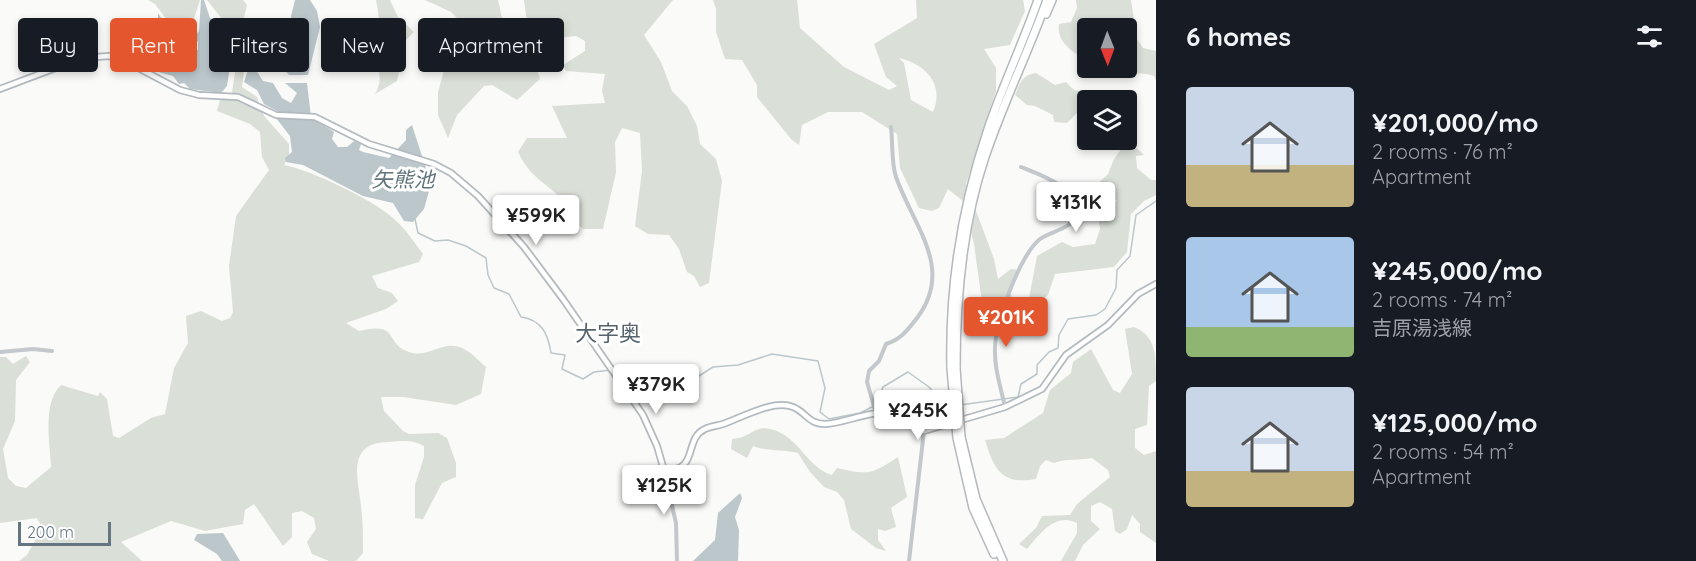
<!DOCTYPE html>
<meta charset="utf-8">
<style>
:root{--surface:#171b24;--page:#242831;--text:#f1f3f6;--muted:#9ea1a6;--accent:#e4572e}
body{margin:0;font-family:Quicksand,"Noto Sans JP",sans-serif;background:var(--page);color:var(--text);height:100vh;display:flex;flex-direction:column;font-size:22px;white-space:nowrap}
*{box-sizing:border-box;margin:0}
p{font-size:20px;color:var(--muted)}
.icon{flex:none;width:33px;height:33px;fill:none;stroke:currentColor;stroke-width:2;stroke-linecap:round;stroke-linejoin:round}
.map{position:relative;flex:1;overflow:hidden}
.sheet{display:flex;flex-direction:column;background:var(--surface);width:540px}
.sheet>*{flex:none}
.hud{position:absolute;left:18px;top:18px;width:570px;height:54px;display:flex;gap:12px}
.needle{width:39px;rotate:179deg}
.fabs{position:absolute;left:1077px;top:18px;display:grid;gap:12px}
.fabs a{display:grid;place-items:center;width:60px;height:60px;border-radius:6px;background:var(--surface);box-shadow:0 3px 9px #0003;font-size:30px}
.scale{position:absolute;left:18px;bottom:15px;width:93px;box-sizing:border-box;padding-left:6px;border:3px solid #657683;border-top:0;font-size:16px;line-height:21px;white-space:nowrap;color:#657683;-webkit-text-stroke:4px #fff;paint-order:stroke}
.price{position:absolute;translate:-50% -51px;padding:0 14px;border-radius:6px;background:#fff;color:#222;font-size:20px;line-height:39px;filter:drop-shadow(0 2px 3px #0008)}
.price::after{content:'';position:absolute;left:50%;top:36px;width:18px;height:14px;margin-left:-9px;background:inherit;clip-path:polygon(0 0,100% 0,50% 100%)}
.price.selected{background:var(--accent);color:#fff}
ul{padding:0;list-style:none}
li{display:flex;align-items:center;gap:18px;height:150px;padding:0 30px}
li span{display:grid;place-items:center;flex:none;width:168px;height:120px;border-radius:6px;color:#555}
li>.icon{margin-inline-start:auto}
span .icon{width:72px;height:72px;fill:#fffc;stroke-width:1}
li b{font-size:26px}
h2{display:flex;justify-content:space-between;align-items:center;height:72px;padding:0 30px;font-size:26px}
.pill{padding:0 21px;border-radius:6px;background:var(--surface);box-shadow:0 3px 9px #0003;font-size:21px;line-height:54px}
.pill.selected{background:var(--accent);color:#fff}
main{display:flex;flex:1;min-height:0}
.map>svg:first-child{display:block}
.green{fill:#dadfd7;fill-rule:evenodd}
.water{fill:#bbc7cb}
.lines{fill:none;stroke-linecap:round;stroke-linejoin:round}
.stream{stroke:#bbc7cb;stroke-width:1.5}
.secondary-casing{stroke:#b3babf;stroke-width:8}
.motorway-casing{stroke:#b4b9bd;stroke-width:10}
.tertiary{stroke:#c3c8cc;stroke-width:4}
.secondary{stroke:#fff;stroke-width:4.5}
.motorway{stroke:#fff;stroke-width:7}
.motorway-bridge-casing{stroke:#b4b9bd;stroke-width:10;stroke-linecap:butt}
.motorway-bridge{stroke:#fff;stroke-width:7}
.labels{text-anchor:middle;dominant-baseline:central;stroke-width:6;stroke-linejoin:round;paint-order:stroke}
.water-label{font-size:21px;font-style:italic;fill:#60757c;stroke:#fff}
.quarter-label{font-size:22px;fill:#57646e;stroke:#fff}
</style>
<main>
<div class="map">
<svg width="1156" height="561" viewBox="0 0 1156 561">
<rect width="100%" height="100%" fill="#fafaf8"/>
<path class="green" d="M148,0h52l-11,34 -19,-10 -15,-20z
M207,0h36l4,5c-1,5 -4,14 -4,19 2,18 21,25 23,43l-22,4 -2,16 15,10 7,19 25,28v11l-5,10c27,5 89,35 109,53 12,10 21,24 30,36l-4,8 -47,14 6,12 14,5 6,8 -12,8 -40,14 13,8c42,-10 24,12 50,21 20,7 35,-14 55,-3 8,4 15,12 22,18l-5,27 -25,11 -53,-8h-22l3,14 19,20 6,3 29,-1 9,5 9,25v14l-14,6 -19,36 -8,-1v-33l9,-28v-11c-12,-7 -23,-5 -36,-4 -42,1 -30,36 -27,64 2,15 2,31 2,47l-7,8h-27l-17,-7 -5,-12 9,-13 -2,-11 -12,-7 -10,2v24l-9,9 -29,-42 -9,6 -2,14 -38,7 -34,-10 -50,21 21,19h-123l8,-6 15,-27 -5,-10 -37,5v-166h6l7,7 13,-8 4,6 -14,18 -1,41 -12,28 5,29 8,8 10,2 25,-21c-1,-24 -9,-64 10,-82l37,11 2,-4 7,7 6,37 6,2 32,-20 14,-4 9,-46 14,-25 -2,-27 15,-5 21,10 8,-3 3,-6 -4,-46 7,-50 33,-46 -7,-13 -2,-25 -10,-8 -33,-13 4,-15 10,3 6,-39 -6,-3 -9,-38z
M376,0h14l8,17 16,15 -8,8 -9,41 -22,13c9,-14 2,-25 2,-41 1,-23 4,-29 -1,-53z
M425,0h73l5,22 14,18 11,-11 -4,-29h149l-29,35 17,27 11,29 15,15 10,20 3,18 16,15 6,22 -13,102 -9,4 -6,-11 -7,-4 -8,-23 -10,-14 -21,-1 -13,-8 7,-55 -2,-38 -18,-5 -7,14 1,30 -13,57h-20l-15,-13 1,-8c-16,-23 -37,-26 -51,-56l9,-14h40l-15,-32 53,-3 -3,-13 3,-16 -39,-3 -3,-6 22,-14v-10l-9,-5 -47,5 11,38 -23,21 -25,-15 -8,1 -27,29 -9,23 -10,-23v-23l20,-73 -7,-7z
M713,0h84l3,28 44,39 45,23 8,-4 -11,-9 -12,-33 43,-26 -1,-18h107l2,11 -15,34 -26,4 12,19v23l-30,93 28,75 4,20 13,-10 9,1 -10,21 6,19 13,-12 8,-42 25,-14 11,5 22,-3 5,-15 -2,-13 14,-8 5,-8 -7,-1 -14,8 -12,-10 24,-23 6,-15 14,-19 16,15 -8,1 1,12 14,12h5v15l-12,6 -13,13 -4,38 -13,15 -59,7 -7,21 -37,32 -17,-3 -12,-22 -8,-58 -11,-43 -15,-12 -9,19 -7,3 -13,-3 -19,-40 -3,-34 -35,-22h-34l-26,13 -3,20 -8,-6 -34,-42v-12l-15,-25 -17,-1 -9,-27v-23zM899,58c26,6 46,26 34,54l-22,-12 -7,-37z
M1076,0h55l6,39 6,9 13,3v30l-2,-5c-12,-5 -22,1 -33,-8h5v-40h-13v-6h-4v6h-21l-1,32c-14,-7 -31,-18 -28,-36l12,-2 6,-14z
M1036,73l19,12 11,-3 8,8 21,5 3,5h-10l-1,19 -2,1 -8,-7 -10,10 -13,-1 -1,-7 -18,-9 -8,-1 -12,-10c5,-12 7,-20 21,-22z
M1134,327c22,9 22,28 22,54l-7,5 -2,39 -12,4v19l9,7 12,-4v92l-16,-11v-8l-8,-9 -5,14 -7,5 -5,-3 -3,-22 -12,-7 -9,4v15l9,8 -17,16 -8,16h-14l16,-28v-10c-22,-11 -37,11 -50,26l-8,-5 17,-16 6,-12 28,-1 7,-11 33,-27 -2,-7 -16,-12c-14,3 -25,0 -38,5l-8,-3 -6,6 -4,13c-33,6 -42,-8 -51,-39l19,-2 39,-25 7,-23 21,-17 2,-11 18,-13 22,41 7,3 12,-19 -7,-45z
M763,428c35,2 41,39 69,47l5,-7c31,7 34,7 61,-11l9,40 -16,11 5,19 -11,4 -7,-2v11l8,11 -10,-3 -25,-19 -7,-29 -7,-8 -13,-5 -14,-15 -12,-19c-16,-4 -29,-1 -45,-7l-6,12 -16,-9 1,-10c16,-1 17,-8 31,-11z"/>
<path class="water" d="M201,0h3l6,18 12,7 1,26 7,15 -3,20 -6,7 -31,-4 -6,-6 -5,1 -6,-8c-18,-4 -32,-11 -45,-24l4,-3 -2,-15 -7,-5 10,2 5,6 20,3v-27l10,16 3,13 21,9 6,-1v-8l-4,-5 5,-6z
M295,0h15l7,11 3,16 -12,48h-19l-8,-8 11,-37 -1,-14z
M248,70h8l7,11 10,2 9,15 9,5 6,-10 -12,-10h22l4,34 23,15 -2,7 6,8h9l7,-6 7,3 -2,6 4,2 26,6 17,-18v-10l6,-5 19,59 -7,25 -11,13 -9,-1 -11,-18 -30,-7 -60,-31 -17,-3 -1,-4 7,-6 -2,-16 -14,-18 3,-6 -15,-8 -7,-14 -13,-8z
M740,493l2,5 -7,19 4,13 -1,31h-45l22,-21 3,-27z
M223,533l17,28h-18l-5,-7 -23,-14 3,-6z"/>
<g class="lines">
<path class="stream" d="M415,219l3,14 17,8 13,-1 18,6 20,12 2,17 6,13 15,6 12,23c21,3 27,17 30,36l14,2 -3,14 21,10 11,-7 17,-2
M615,372l10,4 66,-5 8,5 14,-9 25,-2 34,-11 46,7 7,27 -5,24 9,7 31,-6 16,-8 7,-18 25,-15 21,15 15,18h8
M960,405l58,-8 3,-13 16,-10v-9l12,-13 9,-4 1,-13 9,-16 28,-4 9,-6 11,-21 1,-18 13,-14 6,-41 20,-14"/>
<g class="secondary-casing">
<path id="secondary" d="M0,89l82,-31 27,-2 18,6 53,28 19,5 39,2 38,18 39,2 54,27 65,20 17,9 27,23 46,51 39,52 80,116 14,31 7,24c36,2 19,-31 41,-41 6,-3 12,-3 18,-5 18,-6 50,-25 70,-17 13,5 15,17 32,17 22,-1 46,-15 67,-10 13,2 21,13 32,17l81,-24 37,-18 24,-34 42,-30 30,-31 18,-10"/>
</g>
<g class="motorway-casing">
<path id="motorway" d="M1046,14l6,-14
M951,368c-2,-82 11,-162 37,-239 15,-44 35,-86 50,-129
M956,368c0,-71 6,-143 29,-211 18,-54 43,-104 62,-157
M961,437l15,62 27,62
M957,438l16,70 21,46"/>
</g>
<path class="tertiary" d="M0,352l33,-3 19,2
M1005,407c-4,-19 -11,-39 -10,-59 0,-25 25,-93 45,-109 10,-8 34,-10 36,-25 4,-26 -35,-39 -55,-47
M876,413l-9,-31 2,-11 10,-10 7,-17c15,-5 21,-13 31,-26 38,-50 -4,-92 -21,-141 -5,-15 -3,-34 -5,-50
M664,470l12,53 1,38
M909,561l15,-130"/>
<use href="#secondary" class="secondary"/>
<use href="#motorway" class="motorway"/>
<g class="motorway-bridge-casing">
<path id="motorway-bridge" d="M951,368l6,70
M956,368l5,69"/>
</g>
<use href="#motorway-bridge" class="motorway-bridge"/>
</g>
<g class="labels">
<g class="water-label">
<text x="403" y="179">矢熊池</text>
</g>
<g class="quarter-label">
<text x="608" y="333">大字奥</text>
</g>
</g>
</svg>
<div class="fabs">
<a><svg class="needle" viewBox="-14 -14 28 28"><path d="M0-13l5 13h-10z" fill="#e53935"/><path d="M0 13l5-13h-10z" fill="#9ea1a6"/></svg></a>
<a><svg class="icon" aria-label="layers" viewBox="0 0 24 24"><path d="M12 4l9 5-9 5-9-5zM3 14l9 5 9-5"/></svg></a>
</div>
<div class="scale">200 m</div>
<b class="price" style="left:1076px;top:233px">¥131K</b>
<b class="price" style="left:536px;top:246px">¥599K</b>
<b class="price selected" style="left:1006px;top:348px">¥201K</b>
<b class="price" style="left:656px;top:415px">¥379K</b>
<b class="price" style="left:918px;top:441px">¥245K</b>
<b class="price" style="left:664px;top:516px">¥125K</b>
<div class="hud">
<a class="pill">Buy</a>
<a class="pill selected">Rent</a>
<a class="pill">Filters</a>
<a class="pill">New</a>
<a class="pill">Apartment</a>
</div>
</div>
<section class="sheet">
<h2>6 homes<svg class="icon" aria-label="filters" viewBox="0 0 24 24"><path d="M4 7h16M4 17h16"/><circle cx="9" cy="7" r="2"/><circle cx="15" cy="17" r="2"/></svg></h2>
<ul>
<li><span style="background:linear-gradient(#c9d6e8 65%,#c2b280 0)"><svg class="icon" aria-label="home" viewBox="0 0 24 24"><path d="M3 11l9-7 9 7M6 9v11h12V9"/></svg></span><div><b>¥201,000/mo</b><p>2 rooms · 76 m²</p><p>Apartment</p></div></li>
<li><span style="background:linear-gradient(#a9c7e8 75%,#8fb573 0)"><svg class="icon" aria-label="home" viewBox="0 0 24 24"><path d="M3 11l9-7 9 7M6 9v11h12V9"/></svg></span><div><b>¥245,000/mo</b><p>2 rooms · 74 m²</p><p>吉原湯浅線</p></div></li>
<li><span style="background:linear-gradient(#c9d6e8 70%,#c2b280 0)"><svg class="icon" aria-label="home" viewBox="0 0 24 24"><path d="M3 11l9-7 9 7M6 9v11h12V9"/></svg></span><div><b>¥125,000/mo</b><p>2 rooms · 54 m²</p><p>Apartment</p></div></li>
</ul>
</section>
</main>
